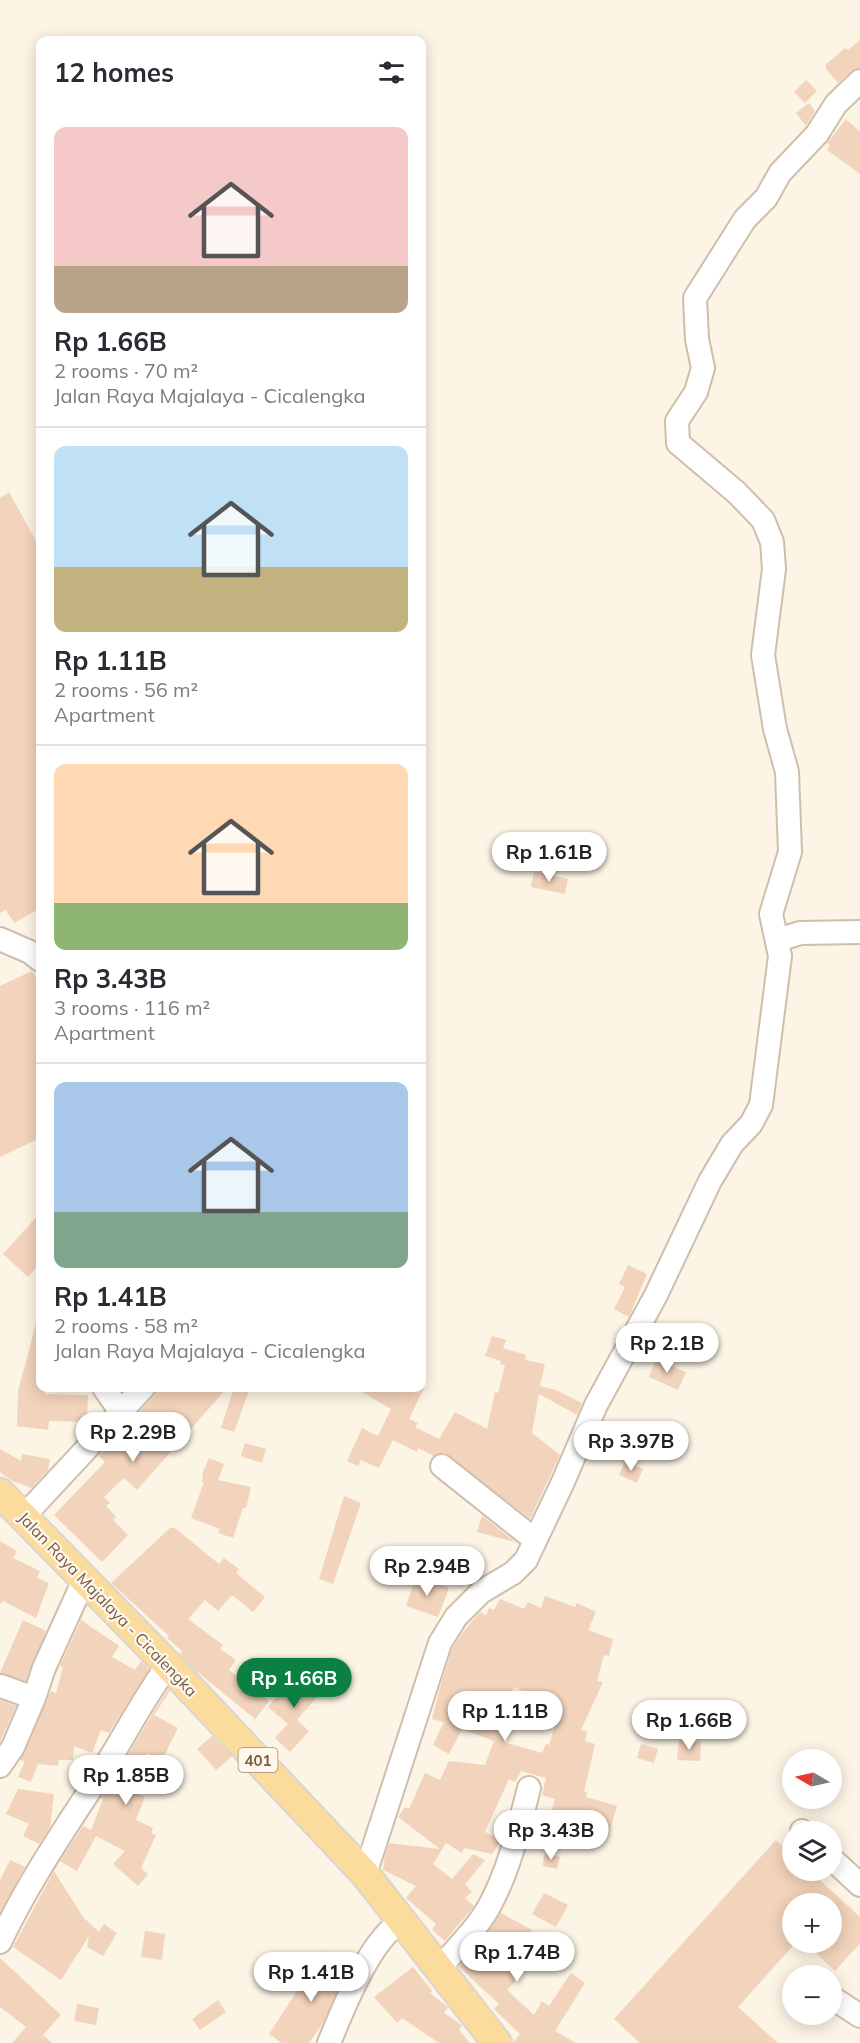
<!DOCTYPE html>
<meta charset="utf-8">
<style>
:root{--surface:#fff;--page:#f7f7f7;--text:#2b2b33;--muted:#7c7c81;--line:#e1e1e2;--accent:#0b8043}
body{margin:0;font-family:Mulish,sans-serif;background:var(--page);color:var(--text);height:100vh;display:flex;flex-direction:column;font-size:22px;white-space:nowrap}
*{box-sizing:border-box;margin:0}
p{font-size:20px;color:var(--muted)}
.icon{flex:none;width:33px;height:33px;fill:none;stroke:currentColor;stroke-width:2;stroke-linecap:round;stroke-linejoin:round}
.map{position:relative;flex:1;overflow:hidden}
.details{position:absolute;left:36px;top:36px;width:390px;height:1356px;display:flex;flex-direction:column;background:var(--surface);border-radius:12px;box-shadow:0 3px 15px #0003}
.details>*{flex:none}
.needle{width:39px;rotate:279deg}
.fabs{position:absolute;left:782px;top:1749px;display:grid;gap:12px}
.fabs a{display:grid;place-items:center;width:60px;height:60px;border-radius:50%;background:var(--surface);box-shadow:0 3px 15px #0003;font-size:30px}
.price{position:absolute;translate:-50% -51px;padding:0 14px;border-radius:21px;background:#fff;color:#222;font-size:20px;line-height:39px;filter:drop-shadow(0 2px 3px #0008)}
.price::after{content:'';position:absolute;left:50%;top:36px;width:18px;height:14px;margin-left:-9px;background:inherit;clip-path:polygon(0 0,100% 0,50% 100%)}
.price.active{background:var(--accent);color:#fff}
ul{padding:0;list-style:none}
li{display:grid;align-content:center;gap:12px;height:318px;padding:0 18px}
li+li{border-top:2px solid var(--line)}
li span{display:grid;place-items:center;height:186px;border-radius:12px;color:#555}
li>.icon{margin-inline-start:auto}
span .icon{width:108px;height:108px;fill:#fffc;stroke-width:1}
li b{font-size:26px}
h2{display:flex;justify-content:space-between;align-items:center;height:72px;padding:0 18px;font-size:26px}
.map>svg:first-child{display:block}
.building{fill:#f2d3bb;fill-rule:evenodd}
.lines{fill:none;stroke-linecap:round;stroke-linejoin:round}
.minor-casing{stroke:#d0bead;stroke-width:26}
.major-casing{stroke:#dbd4d0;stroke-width:32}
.minor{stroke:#fff;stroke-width:22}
.major{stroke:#fbdc9c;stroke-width:28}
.labels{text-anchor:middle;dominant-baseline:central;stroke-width:4.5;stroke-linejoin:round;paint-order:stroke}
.shield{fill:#fff8ea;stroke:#9e8a79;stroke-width:1.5}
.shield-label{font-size:15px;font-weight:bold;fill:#755b49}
.street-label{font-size:16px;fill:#755b49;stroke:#fff8ea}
</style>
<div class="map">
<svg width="860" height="2043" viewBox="0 0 860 2043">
<rect width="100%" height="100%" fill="#fcf4e4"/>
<path class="building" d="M860,40v28l-9,3 -13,12 -12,-14v-5l19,-16 3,2z
M806,80l11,11 -12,12 -11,-11z
M809,103l6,8 -9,15 -10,-13z
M846,119l14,13v42l-33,-24 3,-5 -3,-2z
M9,492l31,56v360l-26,15 -8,-13 -6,3v-415z
M534,871l34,8 -3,15 -34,-7z
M32,971l8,14v153l-40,19v-171z
M40,1213v50l-12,14 -25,-23z
M628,1265l19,9 -18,43 -15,-8 11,-22 -6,-3z
M36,1324l4,1 -2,63h6l1,6 43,1 -1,27 -38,-1 -1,9 -31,-4 1,-35z
M492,1336l14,4 -3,8 23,7 -1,5 20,4 -5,22 16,4 26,13 -5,12 -38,-21 -7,39 28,22 -30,64 -85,-66 -11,3 -16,-8 -1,4 -24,-12 -14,28 -18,-8 -3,6 -11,-5 15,-33 16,8 13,-27 -36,-21h69l-15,31 9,4 -3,4 24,12 16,-27 32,17 8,-37 3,1 7,-28 -5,-1 1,-3 -16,-5z
M656,1359l30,13 -8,18 -29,-13z
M156,1388h71l-90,102 -13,-12 -20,19 6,6 -4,3 10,11 -3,3 15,15 -26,27 -48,-47 51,-53 -6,-6 54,-59z
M234,1388h16l-16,44 -13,-4z
M245,1443l21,6 -4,14 -21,-7z
M0,1449l21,12 1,-7 28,5 -2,11 -16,18 -20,-7 -12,-9z
M209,1458l15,6 -6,16 33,7 -5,21h-3l-10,30 -15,-5 2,-4 -29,-11 13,-36 -2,-1 1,-9z
M625,1461l18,8 -6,14 -18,-8z
M344,1496l17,7 -28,81 -14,-5z
M482,1516h1l32,26 -38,-10z
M170,1528h5l44,36 5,-6 15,11 -3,4 29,24 -12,15 -21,-17 -14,16 -13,-11 -17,19 35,26 -3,4 16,11 -7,10 40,31 -14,18 -61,-50 -14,-15 2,-3 -15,-13 2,-2 -58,-53z
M0,1541l17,10 -4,7 27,13 -3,7 12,5 -13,35 -33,-17 -3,3z
M416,1576l33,12 -11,29 -32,-11z
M545,1596l30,11 2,-4 19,9 -8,18 25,9 -4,17 -5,-1 -7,26 6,1 -22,48 6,1 -2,10 10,3 -11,48h3l-1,5 31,9 -9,31 -35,-10 1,-5 -24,-6 5,-17 -13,-4 4,-17 -25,-7 -6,11 -6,-3 -24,53 16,8 -9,14 -28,-6 -2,5 -16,-10 -13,21 19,15 21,-25 12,6 -20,24 7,8 -7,6 9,8 -29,35 -13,-11 4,-6 -30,-26 10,-12 -33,-16 2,-15 4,-12 51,6 -42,-32 7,-10 4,2 16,-36 15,7 9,-19 36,4 9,-24 -32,-12 -13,25 -16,-9 11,-23 -12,-3 8,-32 12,-38 12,-18 16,-19 6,3 3,-7 5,2 6,-11 24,10 4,-7 13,6zM514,1687l46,21 -11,37 -3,-1 -4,9 -38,-11 8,-20 -14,-6z
M23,1620l23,11 -20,50 -26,-8z
M81,1620l38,26 -7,11 23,13 6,-9 8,8 -40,64 -8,-3 -9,23 -18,-7 -1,14h-14l-1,6 -20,-2 -7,18 -13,-5 7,-16 -5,-1 31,-69 5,2 7,-26 -3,-1z
M299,1671l23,20 -25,29 12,11 -19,21 -15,-14 13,-14 -20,-17z
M168,1689l2,2 -16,24 24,13 -17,34 -14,-9 -14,39 12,5 -9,23 17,8 -2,5 5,2 -15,33 7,6 -10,12 -25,-22 12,-13 -29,-15 -19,35 -17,-10 23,-35 8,4 12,-31 -2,-1z
M0,1700l16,6 -16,36z
M212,1736l20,20 -16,14 -19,-21z
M679,1741l22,1 -1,19 -23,-1z
M641,1744l17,5 -4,14 -17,-5z
M18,1789l36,5 -4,33 -11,17 -16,-8 6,-12 -23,-10z
M776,1840l16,15v15h17l51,47v26l-25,28 -31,-29h27v-38h-39v43l-54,60 40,36h-138l-26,-24z
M544,1854l16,3 -3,12 -14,-3z
M10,1860l15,7 -25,45v-32z
M54,1871l29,46 16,15 5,-8 13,9 -14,23 -16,-9 2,-11 -28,44 -48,-33z
M544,1893l24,12 -12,22 -24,-13z
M501,1913l31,17 -20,40 7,7 -12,13 27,25 8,-14 7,5 22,-33 14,10 -30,48 21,12h-63l7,-9 -26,-25 5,-5 -40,-37z
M145,1931l20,3 -3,26 -21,-3z
M325,1951l25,13 -27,59 -14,20h-27l-13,-9 30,-46 6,4z
M0,1958l61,57 -18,20 9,8h-40l14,-16 -26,-20z
M413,1967l19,24 -2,2 18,14 -4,6 18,12 -3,5 11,13h-31l-37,-25 -5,5 -23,-26z
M218,2000l8,12 -26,18 -8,-11z
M77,2004l22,4 -3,17 -22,-4z"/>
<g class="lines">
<g class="minor-casing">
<path id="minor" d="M0,939l30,13 10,8
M778,940l22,-7 60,-1
M104,1388l17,24
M442,1466l93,74
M23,1517l120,-129
M1,1686l33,12 10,-30 41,-90
M0,1766l13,-19 21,-49
M802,1831v1
M831,1858l29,27
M365,1874l75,-231 16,-26 25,-25 32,-19 13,-13 37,-78 33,-77 60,-110 54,-114 22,-37 19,-20 10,-19 19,-149 -9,-42 19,-62 -3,-80 -12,-43 -12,-74 11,-86 -2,-27 -9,-22 -26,-27 -59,-50 -1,-22 19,-29 7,-24 -6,-29 -2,-41 50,-79 21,-21 14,-25 37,-39 19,-30 24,-23
M0,1942c28,-60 65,-113 101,-169 23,-36 42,-74 67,-108
M440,1968c17,-21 39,-41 51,-65 19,-36 28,-76 38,-115
M831,1997l29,19
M329,2043c14,-34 41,-104 73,-122"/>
</g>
<g class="major-casing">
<path id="major" d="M0,1493l168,172 197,209 132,169"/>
</g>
<use href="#minor" class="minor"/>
<use href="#major" class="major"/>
</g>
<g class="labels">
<rect class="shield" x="238.5" y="1748" width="39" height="24" rx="4.5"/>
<g class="shield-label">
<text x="258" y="1760">401</text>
</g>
<g class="street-label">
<text transform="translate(108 1604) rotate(46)">Jalan Raya Majalaya - Cicalengka</text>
</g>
</g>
</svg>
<div class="fabs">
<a><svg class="needle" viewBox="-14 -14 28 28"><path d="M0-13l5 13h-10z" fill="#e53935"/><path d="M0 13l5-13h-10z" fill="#7c7c81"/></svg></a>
<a><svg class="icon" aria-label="layers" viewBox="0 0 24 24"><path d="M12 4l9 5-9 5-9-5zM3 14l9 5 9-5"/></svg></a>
<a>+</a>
<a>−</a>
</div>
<b class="price" style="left:549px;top:883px">Rp 1.61B</b>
<b class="price" style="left:667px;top:1374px">Rp 2.1B</b>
<b class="price" style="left:133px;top:1463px">Rp 2.29B</b>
<b class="price" style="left:631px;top:1472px">Rp 3.97B</b>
<b class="price" style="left:427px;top:1597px">Rp 2.94B</b>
<b class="price active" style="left:294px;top:1709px">Rp 1.66B</b>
<b class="price" style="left:505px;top:1742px">Rp 1.11B</b>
<b class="price" style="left:689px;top:1751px">Rp 1.66B</b>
<b class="price" style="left:126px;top:1806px">Rp 1.85B</b>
<b class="price" style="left:551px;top:1861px">Rp 3.43B</b>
<b class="price" style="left:517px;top:1983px">Rp 1.74B</b>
<b class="price" style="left:311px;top:2003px">Rp 1.41B</b>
<section class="details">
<h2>12 homes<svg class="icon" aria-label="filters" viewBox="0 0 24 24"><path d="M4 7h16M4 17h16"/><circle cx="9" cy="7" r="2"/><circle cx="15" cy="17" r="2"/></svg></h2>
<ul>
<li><span style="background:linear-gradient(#f6c9c9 75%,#b9a48a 0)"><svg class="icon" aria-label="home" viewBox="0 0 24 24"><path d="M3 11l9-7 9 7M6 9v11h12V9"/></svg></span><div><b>Rp 1.66B</b><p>2 rooms · 70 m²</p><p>Jalan Raya Majalaya - Cicalengka</p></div></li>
<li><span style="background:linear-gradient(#bfe0f5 65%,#c2b280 0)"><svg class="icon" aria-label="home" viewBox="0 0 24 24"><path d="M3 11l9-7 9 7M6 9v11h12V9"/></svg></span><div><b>Rp 1.11B</b><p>2 rooms · 56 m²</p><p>Apartment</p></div></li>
<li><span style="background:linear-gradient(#ffd9b3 75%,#8fb573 0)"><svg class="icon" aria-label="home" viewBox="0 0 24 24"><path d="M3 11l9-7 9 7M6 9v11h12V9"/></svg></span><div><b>Rp 3.43B</b><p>3 rooms · 116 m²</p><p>Apartment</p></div></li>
<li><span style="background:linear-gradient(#a9c7e8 70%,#7fa58c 0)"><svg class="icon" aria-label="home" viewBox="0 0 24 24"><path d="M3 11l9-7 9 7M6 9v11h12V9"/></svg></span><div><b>Rp 1.41B</b><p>2 rooms · 58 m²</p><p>Jalan Raya Majalaya - Cicalengka</p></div></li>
</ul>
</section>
</div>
